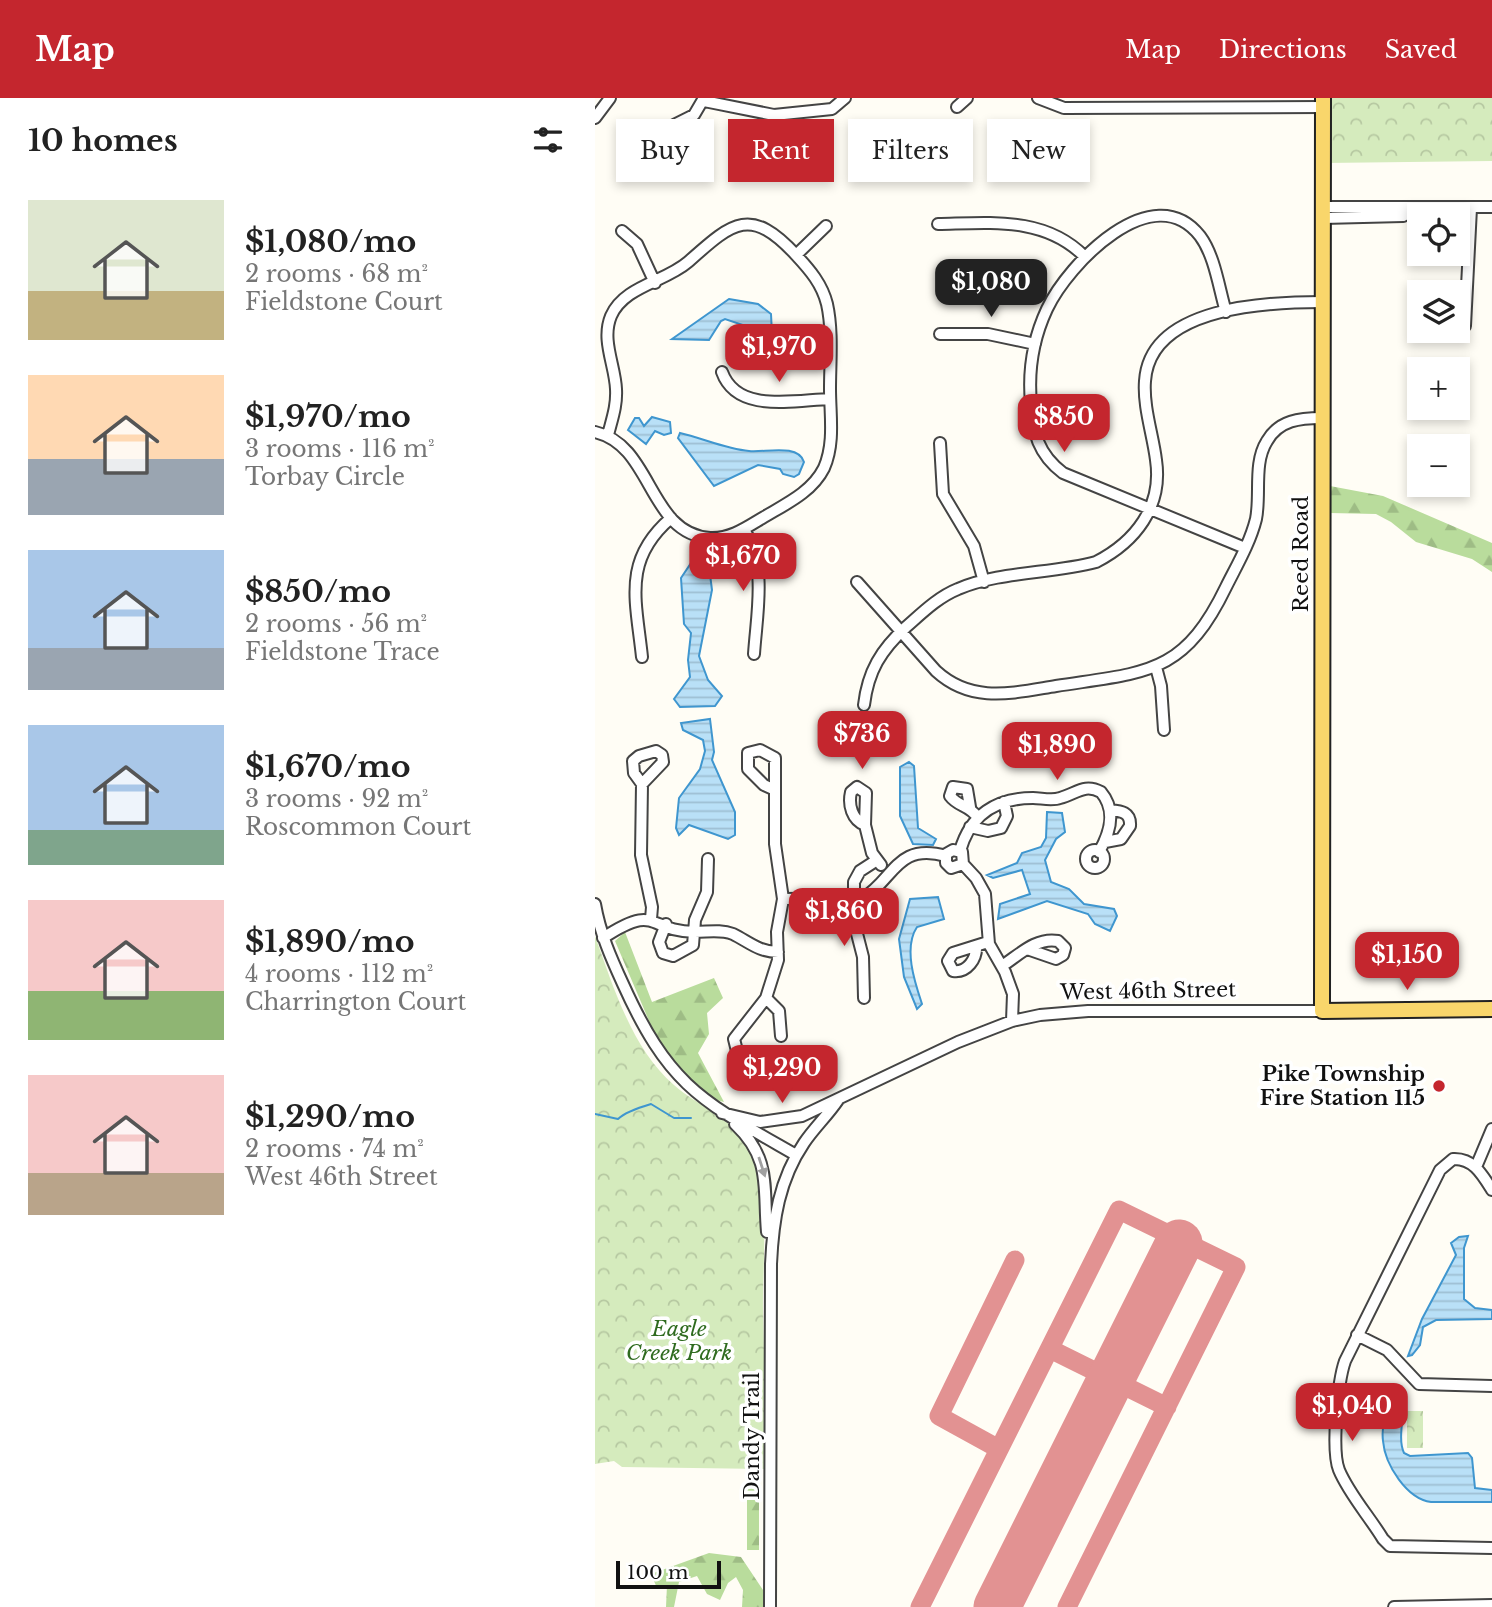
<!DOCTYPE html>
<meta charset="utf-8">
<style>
:root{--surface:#fff;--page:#f6f6f6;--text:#222;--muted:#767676;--accent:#c4262e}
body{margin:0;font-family:"Libre Baskerville",serif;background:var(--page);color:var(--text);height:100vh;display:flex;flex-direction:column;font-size:26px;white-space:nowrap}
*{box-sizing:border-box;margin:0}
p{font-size:23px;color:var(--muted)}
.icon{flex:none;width:38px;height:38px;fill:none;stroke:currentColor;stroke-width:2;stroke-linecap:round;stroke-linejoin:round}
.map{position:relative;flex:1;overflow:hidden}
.side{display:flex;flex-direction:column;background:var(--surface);width:595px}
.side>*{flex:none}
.banner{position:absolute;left:21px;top:21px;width:665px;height:63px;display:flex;gap:14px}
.fabs{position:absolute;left:812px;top:105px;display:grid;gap:14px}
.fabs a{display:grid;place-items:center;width:63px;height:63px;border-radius:0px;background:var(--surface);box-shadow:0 4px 10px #0003;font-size:35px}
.scale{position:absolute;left:21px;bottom:18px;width:105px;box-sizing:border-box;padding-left:7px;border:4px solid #111;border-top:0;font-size:19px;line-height:24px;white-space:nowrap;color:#111;-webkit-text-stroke:5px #fff;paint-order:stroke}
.price{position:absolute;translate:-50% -60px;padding:0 16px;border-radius:14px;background:var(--accent);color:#fff;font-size:23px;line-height:46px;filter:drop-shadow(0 2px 4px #0008)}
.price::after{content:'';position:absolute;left:50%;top:42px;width:21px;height:16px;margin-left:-10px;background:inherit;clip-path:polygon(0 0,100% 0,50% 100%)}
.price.selected{background:#222;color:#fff}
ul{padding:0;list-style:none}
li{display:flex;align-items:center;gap:21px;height:175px;padding:0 28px}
li span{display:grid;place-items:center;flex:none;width:196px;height:140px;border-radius:0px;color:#555}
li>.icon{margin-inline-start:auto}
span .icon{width:84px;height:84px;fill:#fffc;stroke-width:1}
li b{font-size:30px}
h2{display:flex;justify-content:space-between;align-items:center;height:84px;padding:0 28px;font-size:30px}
.tag{padding:0 24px;border-radius:0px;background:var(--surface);box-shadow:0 4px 10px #0003;font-size:24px;line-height:63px}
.tag.selected{background:var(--accent);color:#fff}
header{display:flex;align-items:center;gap:42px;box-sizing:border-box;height:98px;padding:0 35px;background:var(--accent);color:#fff}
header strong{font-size:33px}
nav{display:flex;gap:38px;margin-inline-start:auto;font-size:24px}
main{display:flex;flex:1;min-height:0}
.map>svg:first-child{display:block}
.forest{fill:url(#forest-firs)}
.park{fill:url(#park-crowns)}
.water{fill:url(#water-rules);stroke:#3f96cf;stroke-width:2}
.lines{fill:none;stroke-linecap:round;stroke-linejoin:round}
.stream{stroke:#3f96cf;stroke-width:2}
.taxiway{stroke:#e29292;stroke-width:19}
.runway{stroke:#e29292;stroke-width:47}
.minor-casing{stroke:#444;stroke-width:14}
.major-casing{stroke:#222;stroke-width:18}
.minor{stroke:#fff;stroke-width:10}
.major{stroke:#f9d66b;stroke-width:14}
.oneway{fill:#a0a0a0}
.poi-dot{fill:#c4262e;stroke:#fff;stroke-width:2.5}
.labels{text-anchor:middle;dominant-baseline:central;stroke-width:7;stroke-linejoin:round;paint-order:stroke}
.street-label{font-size:21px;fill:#111;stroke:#fff}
.poi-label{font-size:21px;font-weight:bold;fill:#111;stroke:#fff;text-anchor:end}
.park-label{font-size:21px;font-style:italic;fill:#2f6b1f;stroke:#fff}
</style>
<header>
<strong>Map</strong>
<nav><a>Map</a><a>Directions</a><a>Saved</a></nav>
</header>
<main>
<section class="side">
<h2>10 homes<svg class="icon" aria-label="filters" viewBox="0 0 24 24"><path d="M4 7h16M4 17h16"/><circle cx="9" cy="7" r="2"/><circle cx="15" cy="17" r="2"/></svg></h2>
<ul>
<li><span style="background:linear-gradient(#dfe7d0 65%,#c2b280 0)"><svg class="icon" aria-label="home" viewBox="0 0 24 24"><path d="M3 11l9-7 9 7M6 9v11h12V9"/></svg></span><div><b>$1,080/mo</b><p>2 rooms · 68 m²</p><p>Fieldstone Court</p></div></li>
<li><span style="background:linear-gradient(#ffd9b3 60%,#9aa5b1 0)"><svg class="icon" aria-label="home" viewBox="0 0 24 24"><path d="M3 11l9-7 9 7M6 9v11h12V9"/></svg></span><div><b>$1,970/mo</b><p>3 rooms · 116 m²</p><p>Torbay Circle</p></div></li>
<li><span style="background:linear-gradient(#a9c7e8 70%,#9aa5b1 0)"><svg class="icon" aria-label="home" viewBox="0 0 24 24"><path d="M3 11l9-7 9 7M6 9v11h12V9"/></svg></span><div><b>$850/mo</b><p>2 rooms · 56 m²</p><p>Fieldstone Trace</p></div></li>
<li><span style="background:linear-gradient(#a9c7e8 75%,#7fa58c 0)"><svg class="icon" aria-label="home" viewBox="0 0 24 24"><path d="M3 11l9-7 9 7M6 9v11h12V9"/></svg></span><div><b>$1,670/mo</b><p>3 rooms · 92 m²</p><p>Roscommon Court</p></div></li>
<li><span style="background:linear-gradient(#f6c9c9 65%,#8fb573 0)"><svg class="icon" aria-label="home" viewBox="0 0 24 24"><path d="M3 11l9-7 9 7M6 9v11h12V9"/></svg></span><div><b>$1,890/mo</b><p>4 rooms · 112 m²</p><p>Charrington Court</p></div></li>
<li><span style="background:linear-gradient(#f6c9c9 70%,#b9a48a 0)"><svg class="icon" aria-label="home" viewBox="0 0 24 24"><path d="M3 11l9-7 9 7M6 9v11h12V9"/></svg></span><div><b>$1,290/mo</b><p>2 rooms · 74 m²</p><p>West 46th Street</p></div></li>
</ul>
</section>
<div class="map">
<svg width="897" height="1509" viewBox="0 0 897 1509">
<defs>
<pattern id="forest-firs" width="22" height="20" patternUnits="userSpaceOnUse" patternTransform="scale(1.75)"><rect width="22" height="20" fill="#b9dc9c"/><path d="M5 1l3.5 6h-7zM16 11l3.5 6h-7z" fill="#9ebc85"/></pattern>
<pattern id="park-crowns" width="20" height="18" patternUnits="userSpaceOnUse" patternTransform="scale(1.75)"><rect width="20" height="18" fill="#d5ebbd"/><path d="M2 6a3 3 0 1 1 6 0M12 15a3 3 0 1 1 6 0" fill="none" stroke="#b6c8a1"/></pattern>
<pattern id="water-rules" width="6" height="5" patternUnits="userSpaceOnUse" patternTransform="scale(1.75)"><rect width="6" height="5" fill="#b9e0f7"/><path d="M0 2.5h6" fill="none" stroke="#9ebfd3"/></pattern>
</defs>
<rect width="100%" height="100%" fill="#fffdf5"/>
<path class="forest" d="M735,388l53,10 109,47v29l-20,-13 -56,-17 -25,-20 -15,-8 -46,-1z
M30,834l27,70 62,-24 9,20 -16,15 2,21 -11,19 26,49 -8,-2 -19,-15 -27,-25 -12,-18 -43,-101z
M152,1370h12v82h-12z
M114,1455l32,4 22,33v17h-21l1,-17 -7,-13 -8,6 -8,17 -13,-6 -10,-18 -18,6 -5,25h-8l1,-22 -10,3 -6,-14z"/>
<path class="park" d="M730,0h167v63l-167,2z
M0,838c18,50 37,113 79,149 21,19 56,32 70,56 29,49 18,115 19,168 1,53 3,106 3,160l-144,-2 -8,-6 -19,3z
M812,1313h16v37h-16z"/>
<path class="water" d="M134,201l29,5 13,10 1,20 9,11 -2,4 -17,-10 -4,-9 -33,-11 -4,2 -12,19 -37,-1z
M57,319l18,5 1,11 -7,2 -9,-4 -9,13 -18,-14 7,-12h4l5,8z
M85,335c22,5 46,16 69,18 15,2 49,-8 55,11l-5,12 -5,3 -11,-3 -3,-5 -22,-4 -44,21 -36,-48z
M102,456l11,5 4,31 -13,66 9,24 14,16 -7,10 -35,1 -6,-8 16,-22 -2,-17 3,-27 -7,-9 -3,-46z
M115,621l4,33 -2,8 23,52v23l-7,4 -39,-14 -10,10 -3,-7 3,-30 21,-29 5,-18 -2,-11 -20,-10 -2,-7z
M314,664l5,4 4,62 18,11 -3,6 -20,-1 -13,-28v-49z
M452,714l15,1 3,19 -9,7 -11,21 6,22 18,7 15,15 30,5 3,7 -7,15 -15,-7 -7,-10 -41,-13 -49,18 2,-15 30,-10 -8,-24 -29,8 -6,-3 30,-12 5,-10 19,-6 5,-9z
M343,799l6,22 -27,8c-14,21 -2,56 5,77l-5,5 -13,-32 -5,-38 11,-40z
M873,1138l-4,12v51l11,9 17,2v9l-56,1 -13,7 -3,18 -8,10 -4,1 14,-37 34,-64 -5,-12 8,-6z
M804,1289c12,11 -4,47 5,66l6,3 58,-3 4,5 3,30 17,2v12h-61c-24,-3 -46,-37 -48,-61 -2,-16 4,-39 11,-53z"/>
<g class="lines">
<path class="stream" d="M0,1016l23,5c6,-6 23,-12 33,-15l23,14h17"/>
<path class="taxiway" d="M459,1253l113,56
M404,1351l-60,-33 76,-156
M325,1509l199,-397 117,57 -169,340"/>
<path class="runway" d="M402,1509l182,-364"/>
<g class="minor-casing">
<path id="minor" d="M443,0l26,10 259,-1
M109,3l70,14 58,-6 13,-11
M362,9l10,-9
M0,20l15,-20
M79,27l20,-10 10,-17
M728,109h169
M728,120l80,-2 13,-7
M343,126c52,-1 107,-8 147,33
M27,133l15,13 18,39
M201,157l30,-29
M631,214c-7,-23 -11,-56 -26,-76 -47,-60 -132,28 -153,73 -14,30 -19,62 -16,94 2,30 7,51 32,70l182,75
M870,228l6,-118
M345,236h48l47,10
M127,274c15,42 73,28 108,27
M0,334c58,13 53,102 115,106 21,1 37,-11 54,-21 22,-13 48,-25 60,-49 11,-25 6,-53 6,-79 0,-27 3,-58 -3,-85 -5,-20 -17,-34 -31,-49 -46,-50 -64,-32 -108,7 -23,20 -64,24 -77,54 -10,24 4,49 5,73 1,17 -4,30 -8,46
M345,345l3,51 31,52 10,36
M149,431c23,39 13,81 10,125
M262,484l79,89c36,33 76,22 120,15 90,-14 127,-10 170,-99 11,-22 24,-44 30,-68 5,-25 -3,-56 11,-78 12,-21 33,-23 55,-23
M47,559c-6,-57 -20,-97 29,-139
M561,569l5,19 3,44
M269,607c4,-34 17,-55 42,-78 16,-14 32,-30 52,-38 42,-18 94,-15 138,-27 39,-20 67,-55 60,-102 -3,-25 -13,-53 -11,-79 5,-75 122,-79 177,-79
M61,653l6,4 1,7 -21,22 -8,-11 -1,-12 6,-5z
M47,686l-1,71 11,52 -1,12
M262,689l9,6 -1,32c-13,-5 -17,-20 -14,-33z
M375,709l-3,-18 -14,-2 -3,9c8,11 20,9 28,22
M270,727l7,28 9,12
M375,729l18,4 13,-3 6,-12 -3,-14
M510,744l16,-3 9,-13c1,-14 -9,-15 -20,-16
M491 761a9 9 0 1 1 18 0a9 9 0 1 1-18 0Z
M365,753c10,-36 36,-53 73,-53 8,0 19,3 27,0 16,-4 24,-15 41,-6 16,19 9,41 -2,60
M368,766l-12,4 -5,-5v-9l7,-4 9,2 1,12 13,14 9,16 4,50 16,28 8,22 -1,27
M188,801l80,-1c31,-18 33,-56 83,-42
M0,806c5,29 16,54 28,80 47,104 79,117 173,171
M71,826l-7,18 4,11 10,3 20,-11 2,-25 12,-28 1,-33
M8,840c55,-36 43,-7 92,-6 13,0 25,-3 38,2 16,8 26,18 45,18
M381,848c1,13 -9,27 -23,25l-5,-10 5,-8 35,-11
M407,868c17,-11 34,-29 56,-25l7,7 -2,7 -7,4 -29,-10
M171,900l13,13 2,25
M269,900l-1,-41 -9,-35v-40l6,-11 17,-11
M145,965l-6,-24 32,-41 12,-38 -1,-28 6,-33 -8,-55v-86l-15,-8 -12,3v16l16,16 11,5
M127,1015l38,9 42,-6 156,-74 54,-21 28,-6 48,-4h234
M140,1026c37,35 28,63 32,108
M881,1069l16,-38
M897,1092c-10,-16 -19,-32 -39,-31l-13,11 -95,191c-7,20 -14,89 -6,109 10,24 30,46 44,69l7,7 102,2
M762,1237l30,15 32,34 73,2
M175,1509l1,-343c2,-44 8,-84 33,-121 10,-15 24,-28 34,-43
M799,1509l98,-2"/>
</g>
<g class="major-casing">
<path id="major" d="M728,0l-1,913 170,-2"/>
</g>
<use href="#minor" class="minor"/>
<use href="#major" class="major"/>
</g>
<defs><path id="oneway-solid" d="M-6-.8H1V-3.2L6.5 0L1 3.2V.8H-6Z" transform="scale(1.75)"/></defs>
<use class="oneway" href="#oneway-solid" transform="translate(167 1069) rotate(72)"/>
<circle class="poi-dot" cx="844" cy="988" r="7"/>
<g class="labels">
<g class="street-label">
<text transform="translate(706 456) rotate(-90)">Reed Road</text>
<text transform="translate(553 893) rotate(-1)">West 46th Street</text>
<text transform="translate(157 1338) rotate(-90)">Dandy Trail</text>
</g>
<g class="poi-label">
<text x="830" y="976">Pike Township<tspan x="830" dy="24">Fire Station 115</tspan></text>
</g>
<g class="park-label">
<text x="84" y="1231">Eagle<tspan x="84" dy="24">Creek Park</tspan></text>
</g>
</g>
</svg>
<div class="fabs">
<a><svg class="icon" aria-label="locate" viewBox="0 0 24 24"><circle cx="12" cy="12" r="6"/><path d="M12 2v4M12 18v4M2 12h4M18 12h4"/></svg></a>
<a><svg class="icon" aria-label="layers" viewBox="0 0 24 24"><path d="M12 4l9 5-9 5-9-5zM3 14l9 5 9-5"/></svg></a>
<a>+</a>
<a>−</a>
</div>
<div class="scale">100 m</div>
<b class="price selected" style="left:396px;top:221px">$1,080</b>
<b class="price" style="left:184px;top:286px">$1,970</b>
<b class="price" style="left:469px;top:356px">$850</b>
<b class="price" style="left:148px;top:495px">$1,670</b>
<b class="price" style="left:267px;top:673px">$736</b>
<b class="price" style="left:462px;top:684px">$1,890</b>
<b class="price" style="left:249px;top:850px">$1,860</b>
<b class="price" style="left:812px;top:894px">$1,150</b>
<b class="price" style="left:187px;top:1007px">$1,290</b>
<b class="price" style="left:757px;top:1345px">$1,040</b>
<div class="banner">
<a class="tag">Buy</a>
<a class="tag selected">Rent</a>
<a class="tag">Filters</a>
<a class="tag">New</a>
</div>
</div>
</main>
